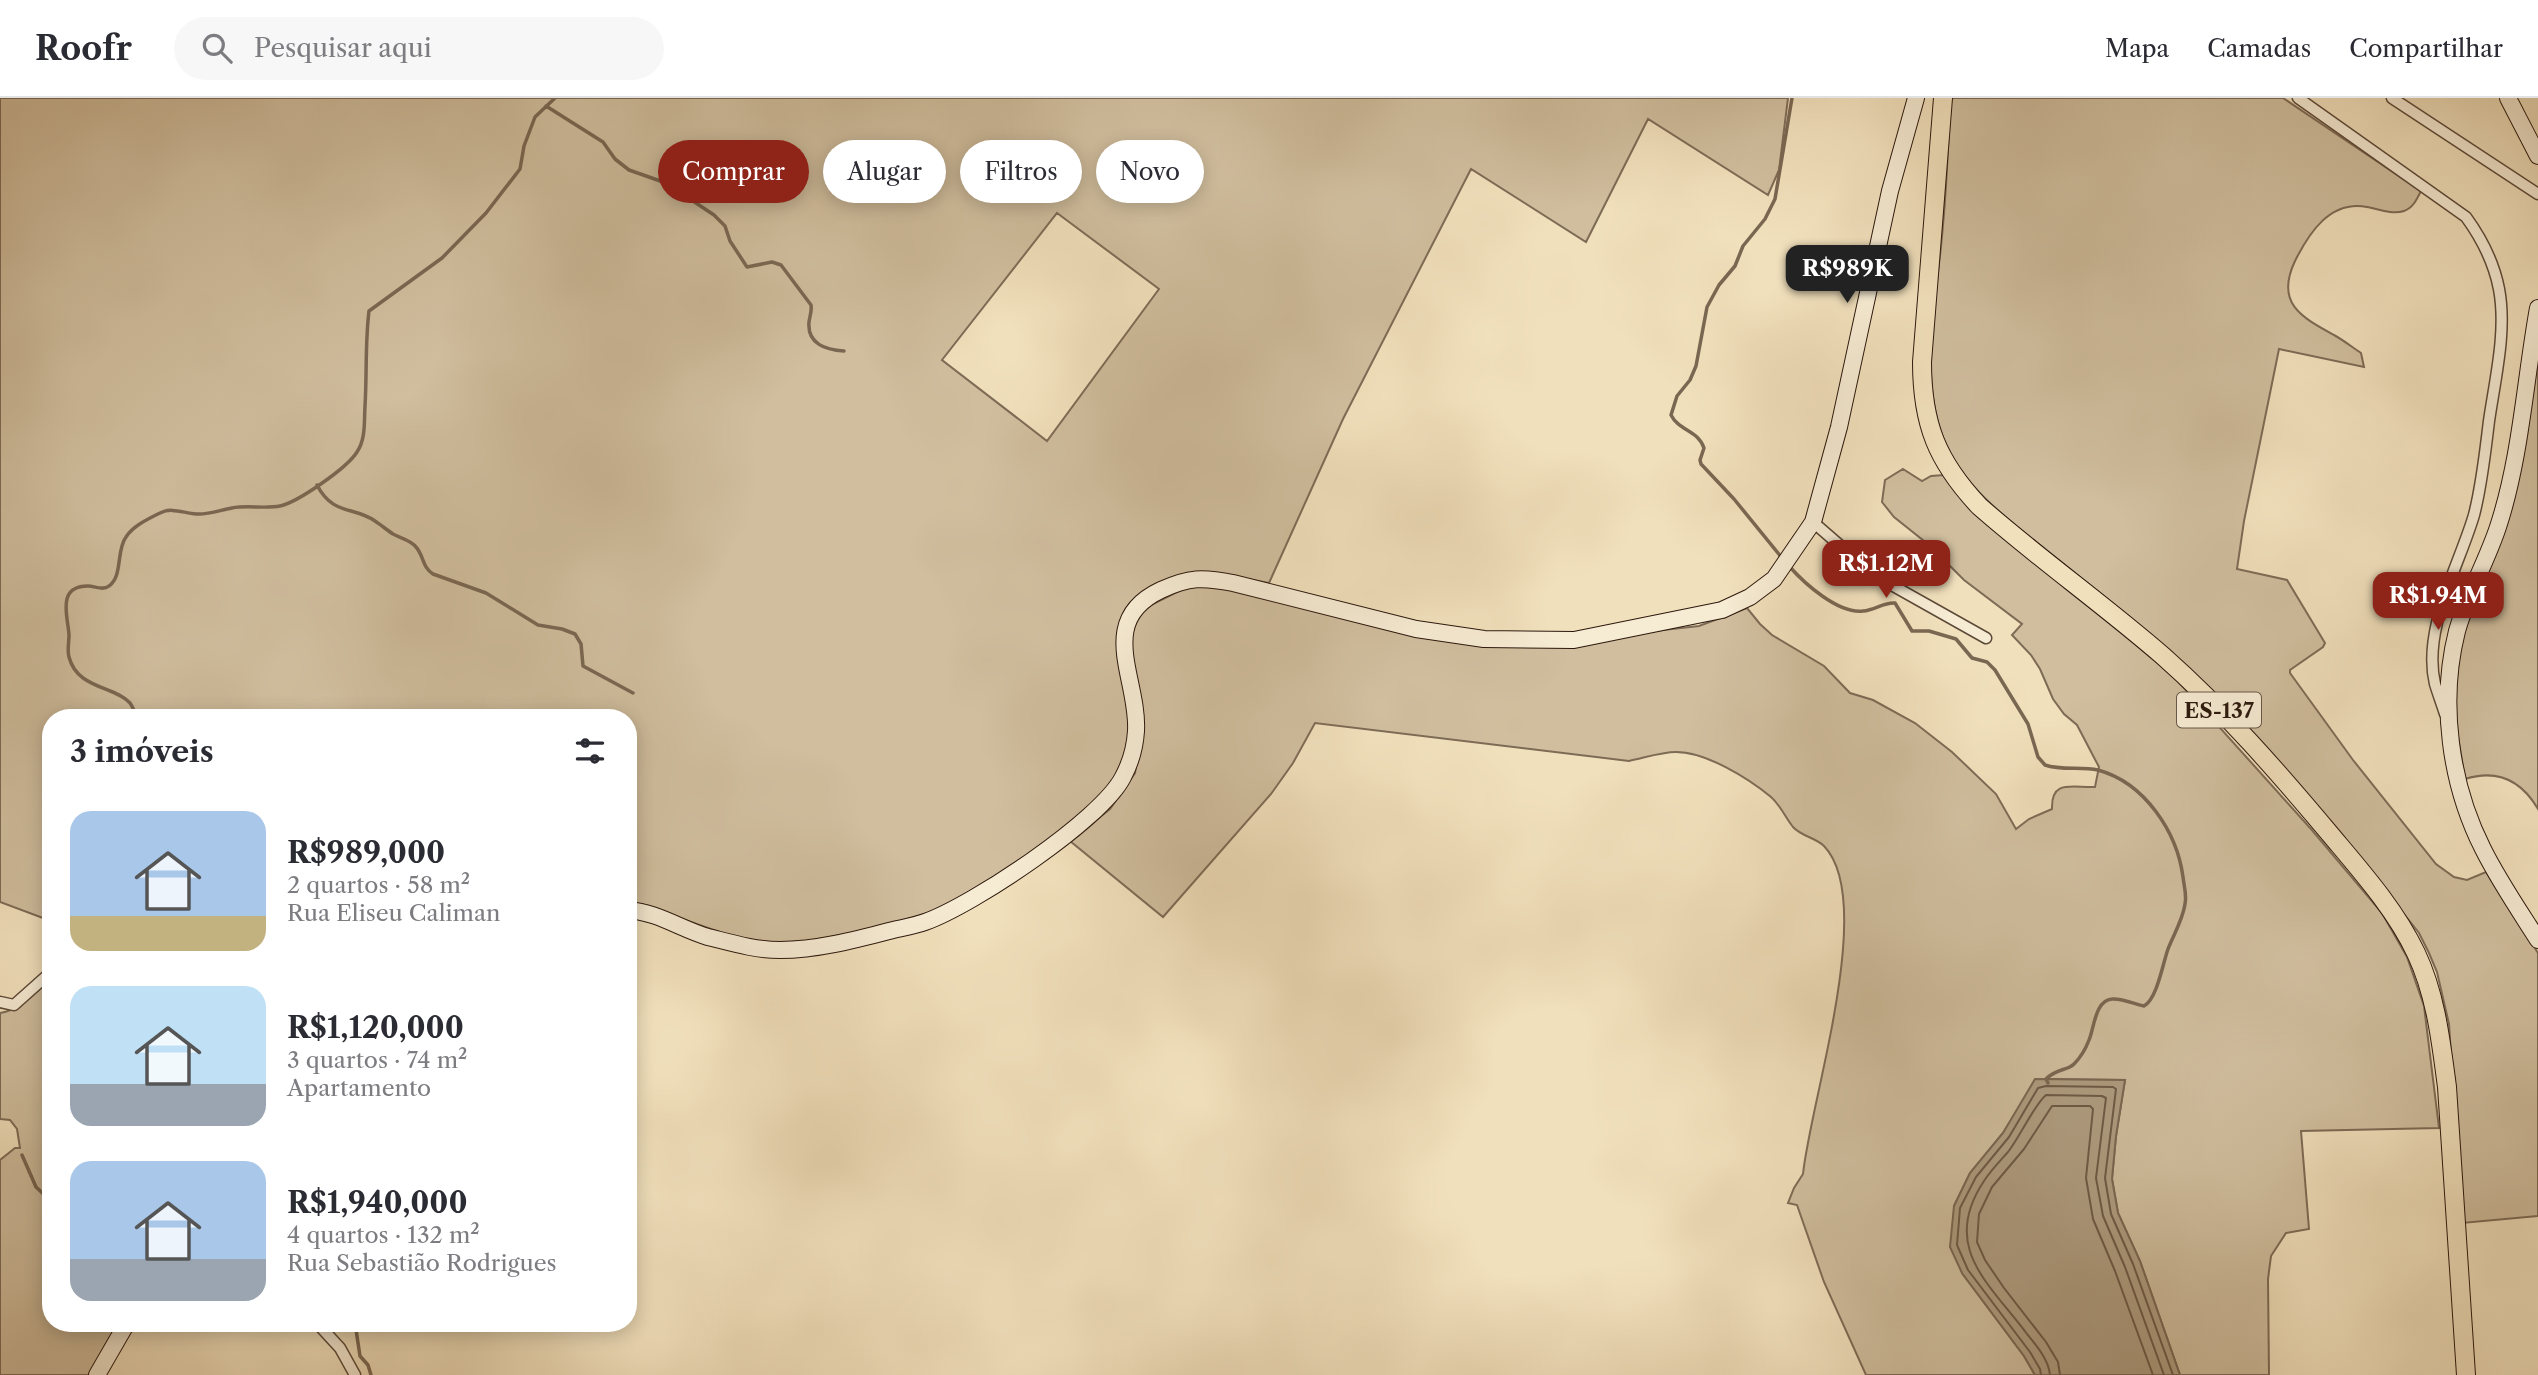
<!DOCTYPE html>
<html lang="pt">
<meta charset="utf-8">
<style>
:root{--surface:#fff;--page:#f7f7f7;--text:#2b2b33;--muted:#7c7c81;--line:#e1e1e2;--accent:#8f2418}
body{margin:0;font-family:"Libre Caslon Text",serif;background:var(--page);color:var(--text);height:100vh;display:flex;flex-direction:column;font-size:26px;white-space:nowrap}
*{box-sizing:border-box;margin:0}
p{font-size:23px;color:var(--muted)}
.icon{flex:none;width:38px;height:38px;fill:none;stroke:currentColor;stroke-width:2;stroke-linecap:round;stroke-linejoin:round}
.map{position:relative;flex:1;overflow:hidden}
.panel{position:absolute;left:42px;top:611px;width:595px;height:623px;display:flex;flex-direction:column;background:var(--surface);border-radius:28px;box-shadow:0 4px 18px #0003}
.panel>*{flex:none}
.hud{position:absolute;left:658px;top:42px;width:665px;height:63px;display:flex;gap:14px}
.price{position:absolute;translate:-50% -60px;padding:0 16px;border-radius:14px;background:var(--accent);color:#fff;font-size:23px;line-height:46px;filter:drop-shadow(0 2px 4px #0008)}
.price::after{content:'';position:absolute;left:50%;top:42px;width:21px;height:16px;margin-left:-10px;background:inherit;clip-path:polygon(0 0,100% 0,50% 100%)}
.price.on{background:#222;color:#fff}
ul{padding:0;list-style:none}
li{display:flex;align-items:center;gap:21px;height:175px;padding:0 28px}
li span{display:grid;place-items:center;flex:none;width:196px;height:140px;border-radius:21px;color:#555}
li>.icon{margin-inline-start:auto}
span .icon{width:84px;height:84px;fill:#fffc;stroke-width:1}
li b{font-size:30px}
h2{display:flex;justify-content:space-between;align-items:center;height:84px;padding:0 28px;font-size:30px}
.tag{padding:0 24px;border-radius:32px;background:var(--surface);box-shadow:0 4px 18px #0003;font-size:24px;line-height:63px}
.tag.on{background:var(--accent);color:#fff}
header{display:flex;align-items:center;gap:42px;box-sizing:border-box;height:98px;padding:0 35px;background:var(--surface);border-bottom:2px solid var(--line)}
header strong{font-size:33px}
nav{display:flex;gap:38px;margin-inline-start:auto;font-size:24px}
.search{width:490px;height:63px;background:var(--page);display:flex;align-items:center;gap:18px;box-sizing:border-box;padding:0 24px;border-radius:38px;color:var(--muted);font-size:26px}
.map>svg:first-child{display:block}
.green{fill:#d0be9e;stroke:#7e6b56;stroke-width:2;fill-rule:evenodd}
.water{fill:#ae9c80;stroke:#7a6752;stroke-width:2}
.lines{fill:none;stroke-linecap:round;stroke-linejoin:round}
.shore{stroke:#6d5a46;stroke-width:2}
.stream{stroke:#7a6752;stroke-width:3.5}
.street-casing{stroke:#5d4a39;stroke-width:13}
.secondary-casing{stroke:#2c180d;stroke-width:18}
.primary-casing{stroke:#2c180d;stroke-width:20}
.street{stroke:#f6ebd3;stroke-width:10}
.secondary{stroke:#f6ebd3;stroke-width:16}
.primary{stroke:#f1e0bc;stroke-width:18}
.labels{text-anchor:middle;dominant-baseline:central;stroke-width:7;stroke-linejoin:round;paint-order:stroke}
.shield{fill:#f6ebd3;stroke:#695748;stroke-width:2}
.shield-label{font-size:21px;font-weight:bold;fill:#2c180d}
</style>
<header>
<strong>Roofr</strong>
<div class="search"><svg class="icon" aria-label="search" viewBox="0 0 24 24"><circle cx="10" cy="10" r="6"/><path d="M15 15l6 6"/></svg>Pesquisar aqui</div>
<nav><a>Mapa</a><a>Camadas</a><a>Compartilhar</a></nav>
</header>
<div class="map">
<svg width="2538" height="1277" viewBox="0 0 2538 1277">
<rect width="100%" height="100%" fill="#f1e0bc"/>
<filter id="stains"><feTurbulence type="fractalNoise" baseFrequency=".00286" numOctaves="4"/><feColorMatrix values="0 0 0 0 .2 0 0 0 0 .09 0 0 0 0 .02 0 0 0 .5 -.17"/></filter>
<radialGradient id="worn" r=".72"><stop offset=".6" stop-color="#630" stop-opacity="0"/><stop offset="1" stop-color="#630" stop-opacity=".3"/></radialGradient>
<path class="green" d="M0,0h1788l-9,72 -11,25 -120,-76 -62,123 -115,-73 -128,250 -74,164 -53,-10 -87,37v143l-30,50 -100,72 -64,36 -63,18 -63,12 -39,2 -39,-7 -86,-30 -17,-3v-185h-577v203l-51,-19zM1057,115l102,76 -112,152 -105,-81z
M1951,0h332l138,93c-4,8 -8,17 -17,20 -12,4 -26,-2 -37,-4 -37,-7 -58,26 -72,54 -20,42 6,56 39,74 9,5 18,12 27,18l3,14 -85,-18 -35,172 -7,48 50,11 38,63 -2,4 -33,23v3l63,87 83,104 18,13 13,3 19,-8 52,81v263l-76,7 -13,-199 -12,-52 -8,-19 -10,-20 -35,-44 -191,-215c-45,-45 -96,-83 -146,-123 -28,-23 -59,-46 -82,-75 -56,-69 -28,-170 -22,-251 4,-42 5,-85 8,-127z
M2538,219v492c-17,-29 -41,-40 -73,-30l-9,-55v-37l4,-37 9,-36 27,-66z
M1903,371l19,12 9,-5 13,-1 233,205 134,149 71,84 25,44 17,49 15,122 -138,3 8,98 -23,4 -15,23 -3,23 1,96h-89l-40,-114 -22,-48 -6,-34 4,-43 9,-56 -79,-1 -28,30 -15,24 -33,40 -16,33 8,67 62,83 11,19h-169l-42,-93 -27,-77 -9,-2 6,-15 9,-14c7,-72 74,-273 21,-328 -8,-8 -23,-10 -31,-19 -8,-10 -12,-21 -22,-30 -23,-19 -65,-45 -95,-45 -15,0 -32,6 -47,9l-314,-38 -22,40 -22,31 -108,123 -93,-76 40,-32 25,-36 6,-36 -11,-103 6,-16 15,-13 46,-23 273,61 166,-10 63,-7 48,-18 13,16 12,11 52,31 26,27 23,7 42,23 37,29 44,42 20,35 13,-10 23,-10c-1,-30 20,-21 43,-22l4,-20 -22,-42 -13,-11 -11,-15 -13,-30 -9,-14 -19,-20 10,-11 -58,-44 -35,-35 -35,-28 -12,-15 3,-22z
M51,881v344h72l-29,52h-94v-215l15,-12h5l-3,-19 -7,-9 -10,-1v-106c20,-3 36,-21 51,-34z"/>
<path class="water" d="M2035,981l90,1 -9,56 -4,43 6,34 22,48 40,114h-145l-11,-19 -62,-83 -12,-26 4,-41 16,-33 33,-40z"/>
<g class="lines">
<path class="shore" d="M2041,1277l-1,-6 -10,-17 -62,-82 -11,-25 3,-37 16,-31 33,-40 29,-49 8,-2 67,1 3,2 -11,89 6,36 22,50 40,111
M2050,1277c-1,-15 -14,-30 -23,-41 -38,-51 -87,-87 -43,-153 7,-11 16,-20 24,-29 12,-15 26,-47 38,-57l56,1 4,2 -10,80 7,38 22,51 39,108
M2060,1277l-2,-13 -12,-20 -42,-54 -19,-28 -8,-18 2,-28 13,-27 32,-38 28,-43h38l3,3 -7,69 7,41 22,52 38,104"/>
<path class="stream" d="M546,8l57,36 12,17 14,11 37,13 48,32 11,11 5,15 17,26 25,-5 9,3 30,40c1,6 -1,10 -2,17 -2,22 17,28 35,29
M317,387c16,31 37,21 58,36 6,4 12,9 18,13 7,4 18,6 23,13 8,9 6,20 17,27l53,19 52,32 24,4 13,5 6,10 2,22 50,27
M1782,460l-48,-59 -33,-35 -1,-4 4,-12c-6,-18 -25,-17 -33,-33l6,-19 13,-16 6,-14 11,-59 12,-22 16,-19 8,-20 22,-27 10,-20 17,-101
M1789,468c15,17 49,48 74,45 12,-1 21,-9 32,-8l17,28h17l27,8 16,19 15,4 8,8 33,54 10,33 7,8c17,6 36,1 53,5 47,13 79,62 85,107 1,9 4,18 2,27 -2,15 -11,30 -17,45 -5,14 -11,50 -24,57 -9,-2 -23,-8 -32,-7 -17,1 -18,30 -23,41 -3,8 -9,18 -15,24 -7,7 -17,4 -28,15l2,4
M137,620c-2,-5 -4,-11 -7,-15 -15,-17 -53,-14 -61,-46 -2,-7 0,-14 0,-22 -1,-18 -13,-49 19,-49 7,0 15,5 21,0 14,-10 7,-36 17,-49 7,-11 22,-18 34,-24 12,-6 23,0 36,1 13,1 24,-4 36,-6 16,-3 33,1 48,-2 18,-4 67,-38 77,-54 9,-13 7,-31 8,-46 2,-32 0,-63 4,-95l73,-53 44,-45 34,-44 4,-23 11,-29 20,-19
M22,1057l14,32 15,14
M355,1225l5,33 8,9 3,10"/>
<g class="street-casing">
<path id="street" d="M2298,0l168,119c16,22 28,46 33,72 8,42 -4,90 -10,132 -4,32 -7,63 -15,94 -15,51 -52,114 -39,169 3,10 7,20 10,30
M2392,0l146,96
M1813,424l54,47 14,10 105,59
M0,904l14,3 37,-33
M317,1225l23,25 15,27"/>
</g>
<g class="secondary-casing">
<path id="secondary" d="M2508,0l30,58
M2538,210c-13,72 -17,149 -40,219 -12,36 -31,68 -41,104 -18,71 -7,153 26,218 16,32 36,61 55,91
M628,812c29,2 53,19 80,27 24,6 47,13 72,13 36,0 75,-10 109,-19 12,-3 25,-5 36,-9 48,-17 176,-102 198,-145 8,-15 12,-30 13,-46 3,-52 -41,-110 25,-141 28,-13 42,-13 72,-7l183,46 68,10 90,1 148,-30 28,-13 24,-18 39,-57 26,-95 51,-236 26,-93
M97,1277l30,-52"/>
</g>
<g class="primary-casing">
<path id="primary" d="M1943,0l-21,264c0,62 15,99 57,144 59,52 124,98 184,150 61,54 115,116 167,178 31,37 65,75 86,119 20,42 25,89 31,134l19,288"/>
</g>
<use href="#street" class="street"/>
<use href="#secondary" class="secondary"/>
<use href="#primary" class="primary"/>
</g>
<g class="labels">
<rect class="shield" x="2177" y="594.5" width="84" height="35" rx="5"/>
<g class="shield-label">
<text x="2219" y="612">ES-137</text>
</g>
</g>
<rect width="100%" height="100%" filter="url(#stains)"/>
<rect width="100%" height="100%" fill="url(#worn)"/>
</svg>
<b class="price on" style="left:1847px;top:207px">R$989K</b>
<b class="price" style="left:1886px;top:502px">R$1.12M</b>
<b class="price" style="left:2438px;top:534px">R$1.94M</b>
<div class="hud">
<a class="tag on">Comprar</a>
<a class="tag">Alugar</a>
<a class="tag">Filtros</a>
<a class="tag">Novo</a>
</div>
<section class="panel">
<h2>3 imóveis<svg class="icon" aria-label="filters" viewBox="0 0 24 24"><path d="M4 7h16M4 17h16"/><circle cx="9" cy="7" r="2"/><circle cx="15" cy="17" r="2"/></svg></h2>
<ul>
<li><span style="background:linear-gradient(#a9c7e8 75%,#c2b280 0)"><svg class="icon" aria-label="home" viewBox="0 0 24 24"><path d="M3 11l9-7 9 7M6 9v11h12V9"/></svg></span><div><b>R$989,000</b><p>2 quartos · 58 m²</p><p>Rua Eliseu Caliman</p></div></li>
<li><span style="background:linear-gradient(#bfe0f5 70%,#9aa5b1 0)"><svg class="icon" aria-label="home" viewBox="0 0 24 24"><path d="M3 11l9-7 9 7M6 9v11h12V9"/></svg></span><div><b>R$1,120,000</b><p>3 quartos · 74 m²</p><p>Apartamento</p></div></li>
<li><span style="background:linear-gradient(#a9c7e8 70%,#9aa5b1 0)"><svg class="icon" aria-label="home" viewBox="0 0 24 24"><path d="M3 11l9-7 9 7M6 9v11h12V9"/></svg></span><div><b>R$1,940,000</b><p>4 quartos · 132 m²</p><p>Rua Sebastião Rodrigues</p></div></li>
</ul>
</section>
</div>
